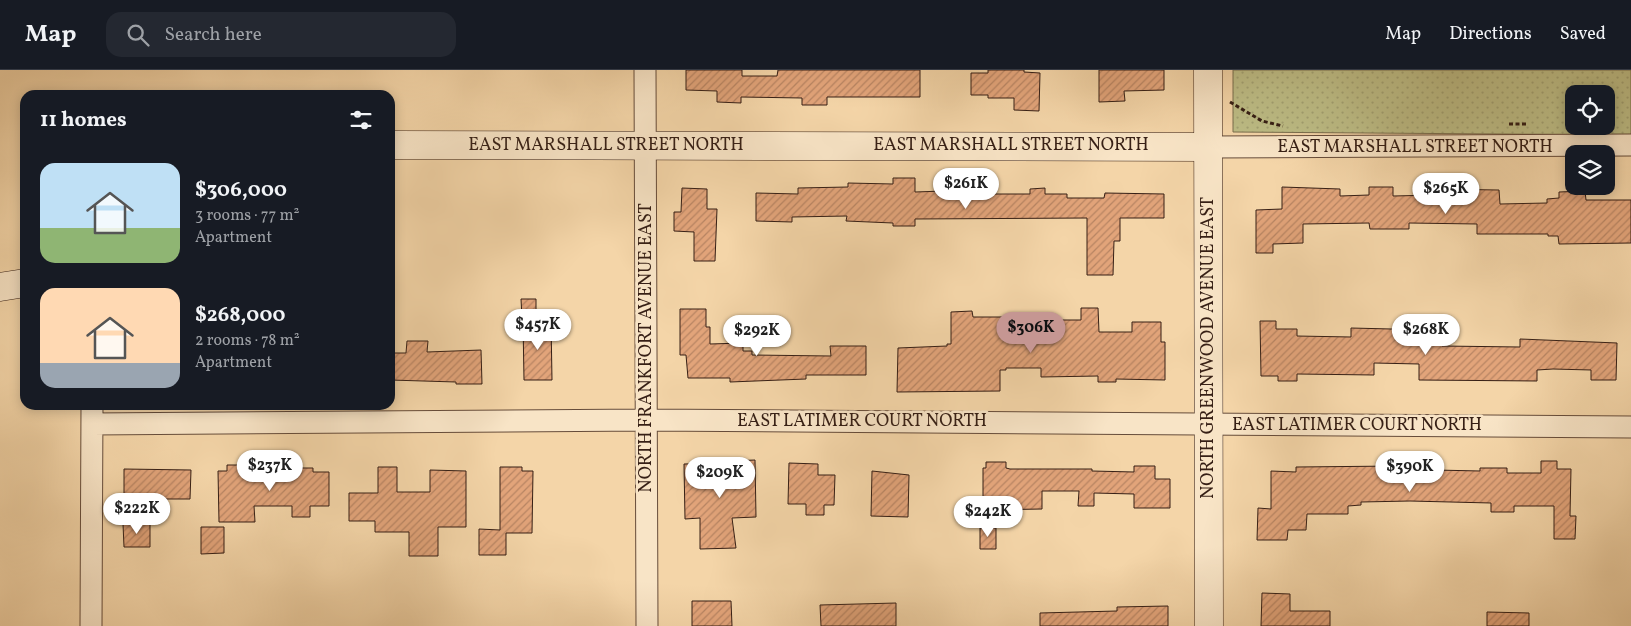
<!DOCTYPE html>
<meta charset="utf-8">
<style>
:root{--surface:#171b24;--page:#242831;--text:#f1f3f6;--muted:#9ea1a6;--line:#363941;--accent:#c59692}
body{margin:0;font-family:Vollkorn,serif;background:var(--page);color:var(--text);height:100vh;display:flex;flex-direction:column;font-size:19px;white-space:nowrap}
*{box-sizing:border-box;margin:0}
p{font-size:16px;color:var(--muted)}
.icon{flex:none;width:28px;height:28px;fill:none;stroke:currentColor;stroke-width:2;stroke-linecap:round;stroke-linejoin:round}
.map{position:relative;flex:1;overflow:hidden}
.side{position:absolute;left:20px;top:20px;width:375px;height:320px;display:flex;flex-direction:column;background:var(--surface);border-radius:15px;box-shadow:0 2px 12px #0003}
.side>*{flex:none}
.tools{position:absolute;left:1565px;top:15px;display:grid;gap:10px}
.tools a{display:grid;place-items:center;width:50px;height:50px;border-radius:10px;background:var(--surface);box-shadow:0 2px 12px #0003;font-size:25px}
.price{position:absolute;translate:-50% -42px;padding:0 11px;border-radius:18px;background:#fff;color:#222;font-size:16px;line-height:32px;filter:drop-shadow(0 1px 2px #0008)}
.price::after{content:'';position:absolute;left:50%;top:30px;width:15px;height:11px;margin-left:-8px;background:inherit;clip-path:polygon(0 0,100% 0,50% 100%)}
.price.current{background:var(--accent);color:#111}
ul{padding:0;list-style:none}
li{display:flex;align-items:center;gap:15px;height:125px;padding:0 20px}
li span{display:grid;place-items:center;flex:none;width:140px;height:100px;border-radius:15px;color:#555}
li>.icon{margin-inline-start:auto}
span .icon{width:60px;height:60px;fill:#fffc;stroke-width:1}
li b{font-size:21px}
h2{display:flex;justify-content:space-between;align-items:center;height:60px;padding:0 20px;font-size:21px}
header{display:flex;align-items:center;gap:30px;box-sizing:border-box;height:70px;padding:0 25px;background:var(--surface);border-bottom:1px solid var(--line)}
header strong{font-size:24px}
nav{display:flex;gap:28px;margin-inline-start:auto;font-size:18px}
.search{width:350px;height:45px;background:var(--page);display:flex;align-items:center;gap:12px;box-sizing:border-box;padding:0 18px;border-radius:15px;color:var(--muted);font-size:19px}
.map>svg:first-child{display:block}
.green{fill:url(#green-dots);stroke:#7a6e4e;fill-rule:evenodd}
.building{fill:url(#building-hatch);stroke:#361f15}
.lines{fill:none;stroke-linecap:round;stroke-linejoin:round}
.street-casing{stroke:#664c3a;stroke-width:23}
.secondary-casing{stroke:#361f15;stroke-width:29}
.path{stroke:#361f15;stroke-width:3;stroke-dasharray:4 2.5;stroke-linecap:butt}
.street{stroke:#f8e4c6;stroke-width:21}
.secondary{stroke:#f8e4c6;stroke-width:28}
.labels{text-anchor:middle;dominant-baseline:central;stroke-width:5;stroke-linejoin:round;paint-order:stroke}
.street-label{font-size:18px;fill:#361f15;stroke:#f8e4c6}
</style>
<header>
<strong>Map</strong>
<div class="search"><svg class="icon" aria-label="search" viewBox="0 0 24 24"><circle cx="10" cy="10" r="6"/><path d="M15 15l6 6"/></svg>Search here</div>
<nav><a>Map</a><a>Directions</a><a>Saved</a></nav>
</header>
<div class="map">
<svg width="1631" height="556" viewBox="0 0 1631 556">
<defs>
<pattern id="green-dots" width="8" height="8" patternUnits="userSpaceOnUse" patternTransform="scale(1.25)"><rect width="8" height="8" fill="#bdbd86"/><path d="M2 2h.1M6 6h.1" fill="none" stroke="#a3a273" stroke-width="1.8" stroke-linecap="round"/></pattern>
<pattern id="building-hatch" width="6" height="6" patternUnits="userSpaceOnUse" patternTransform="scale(1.25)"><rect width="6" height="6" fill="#e2a47a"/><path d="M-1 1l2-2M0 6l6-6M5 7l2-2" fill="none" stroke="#b88563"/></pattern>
</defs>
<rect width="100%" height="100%" fill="#f4d5a8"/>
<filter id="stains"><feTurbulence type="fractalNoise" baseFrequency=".004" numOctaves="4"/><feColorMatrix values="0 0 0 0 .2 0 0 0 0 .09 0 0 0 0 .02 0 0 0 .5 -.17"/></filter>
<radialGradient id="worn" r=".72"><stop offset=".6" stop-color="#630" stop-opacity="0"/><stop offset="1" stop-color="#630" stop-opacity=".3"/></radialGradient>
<path class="green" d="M1233,0h398v65l-398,-3zM1574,24h32v32h-32z"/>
<path class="building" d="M686,0h56v6h35l1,-6h142v27h-93v8h-25v-7l-61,-1v6l-24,-1v-11l-31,-1z
M988,0h36v2l16,1 -1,38 -25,-1v-12h-26v-3h-17v-22h17z
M1099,0h65v20l-40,1 1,10 -26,1z
M893,108h22v14l57,-2v4h58v-5l15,-1v6h22v4h37l1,-5 59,1v24h-44v23h-6l-1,34h-26v-57l-172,1v7h-22v-3l-47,-2 1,-5 -55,1v5l-36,-1v-28l42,1v-6l50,-1v-4l45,1z
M1282,117l58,2v7l29,-1v-8h24v9l43,-1v-6l63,1 1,14 47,-1v-4l12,-1v-6l26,-1 1,9h45v43l-72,1 -1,-8h-10v-2h-71v-10l-68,-1v6h-39l-1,-6 -66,1v19l-30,1v9h-17v-43l26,-1z
M682,118l25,1v20h10l-2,52h-21v-29l-20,-1v-19h7z
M521,229h15v19h-14z
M1081,238h17l1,24h33v-10h29v20h4v38l-49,-1v3h-18v-6l-57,1v-9h-35v2h-6v21l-103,1 1,-44 49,-2v-2h4v-32l21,-1 1,6h39v3h10v21l32,-1v-20h27z
M680,239h26v18h4v17l33,-1v8h9v4l79,1 -1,-10h36v29h-60v4l-76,3v-4h-42l-2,-23h-6z
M1260,251h16v8h21v7l54,1v-9l81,2v12h10v4l78,1v-8l97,4 -1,37h-25v-10l-38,-1 -16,1v11l-118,-1v-16l-45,-1v12l-77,-1v7h-19v-5h-17z
M523,252h28l1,58h-28z
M407,271h21l-1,11 54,-2 1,34h-26v-2l-66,-2v-27h16z
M755,390l1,57 -24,1 4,30 -36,1v-31l-15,1 -1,-55 48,-1v-2z
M1541,391h16v8h14l-1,47h6l-1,23h-21v-33h-40v6h-23v-9l-81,-2 -49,1v3l-13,1v8h-41l-1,16h-18l-1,10h-30l1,-32 13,1v-38l25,1v-5l101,-1v7h38v-3l45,1v-3h27v5h34z
M986,392h20v6l4,1h82v2l42,1v-6h21v13h15v29h-36v-14l-40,-1v13h-16l1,-15h-37v18l-59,1v-42h3z
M789,393l29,1v11h17l-1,30h-10v10h-18v-11h-18z
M227,395h19v6l8,2h33v-5h26v4h16v34h-19v11h-18v-11h-38l1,16h-36l-1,-51h9z
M378,397h19v25h33v-22l36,1v56h-28v29h-29v-24h-34v-11h-26v-28h29z
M500,397h22v4h11l-1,62h-26v22h-27v-26l21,1z
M124,399l67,1 -1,29h-44v-4h-22z
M872,401l37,4 -1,42 -37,-1z
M150,453v24h-26l-1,-23z
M201,457h23v26l-23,1z
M980,458h16v21h-16z
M1262,523l28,1v17h40v15h-69z
M692,531h39l1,25h-40z
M896,533v23h-75l-1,-21z
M1168,536v20h-128v-13l77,-2v-4z
M1487,542l42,1v13h-42z"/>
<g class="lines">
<g class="street-casing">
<path id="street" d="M645,0l2,556
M1208,77l423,-2
M92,354l554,-4 985,7
M91,556l1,-221"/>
</g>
<g class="secondary-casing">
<path id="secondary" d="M1208,0l1,556
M390,75l818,2
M0,217l25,-4"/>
</g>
<path class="path" d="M1230,32l32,19 21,5
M1509,54h17"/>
<use href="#street" class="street"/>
<use href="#secondary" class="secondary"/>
</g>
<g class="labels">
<g class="street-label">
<text x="606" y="75">EAST MARSHALL STREET NORTH</text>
<text x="1011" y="75">EAST MARSHALL STREET NORTH</text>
<text x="1415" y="77">EAST MARSHALL STREET NORTH</text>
<text transform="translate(646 278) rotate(-90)">NORTH FRANKFORT AVENUE EAST</text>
<text transform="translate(1208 278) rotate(-90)">NORTH GREENWOOD AVENUE EAST</text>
<text x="862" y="351">EAST LATIMER COURT NORTH</text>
<text x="1357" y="355">EAST LATIMER COURT NORTH</text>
</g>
</g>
<rect width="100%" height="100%" filter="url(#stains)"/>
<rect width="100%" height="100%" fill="url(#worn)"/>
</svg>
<div class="tools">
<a><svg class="icon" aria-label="locate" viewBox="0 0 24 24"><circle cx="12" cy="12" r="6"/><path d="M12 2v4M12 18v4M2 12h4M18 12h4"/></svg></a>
<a><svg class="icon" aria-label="layers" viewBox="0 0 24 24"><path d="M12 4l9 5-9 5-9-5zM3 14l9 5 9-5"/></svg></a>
</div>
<b class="price" style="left:966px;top:140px">$261K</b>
<b class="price" style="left:1446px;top:145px">$265K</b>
<b class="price" style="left:538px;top:281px">$457K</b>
<b class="price current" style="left:1031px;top:284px">$306K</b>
<b class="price" style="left:1426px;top:286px">$268K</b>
<b class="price" style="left:757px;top:287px">$292K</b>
<b class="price" style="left:270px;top:422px">$237K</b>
<b class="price" style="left:1410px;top:423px">$390K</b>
<b class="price" style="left:720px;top:429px">$209K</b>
<b class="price" style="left:137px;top:465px">$222K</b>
<b class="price" style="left:988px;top:468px">$242K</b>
<section class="side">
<h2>11 homes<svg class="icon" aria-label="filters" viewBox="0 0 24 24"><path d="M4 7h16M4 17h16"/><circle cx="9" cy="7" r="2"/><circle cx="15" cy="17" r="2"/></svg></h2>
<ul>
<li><span style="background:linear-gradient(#bfe0f5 65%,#8fb573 0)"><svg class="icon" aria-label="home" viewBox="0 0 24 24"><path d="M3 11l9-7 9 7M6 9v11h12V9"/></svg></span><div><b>$306,000</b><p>3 rooms · 77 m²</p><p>Apartment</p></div></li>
<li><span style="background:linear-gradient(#ffd9b3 75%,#9aa5b1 0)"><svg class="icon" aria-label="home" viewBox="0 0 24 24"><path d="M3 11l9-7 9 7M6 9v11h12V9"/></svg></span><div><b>$268,000</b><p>2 rooms · 78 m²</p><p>Apartment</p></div></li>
</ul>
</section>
</div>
